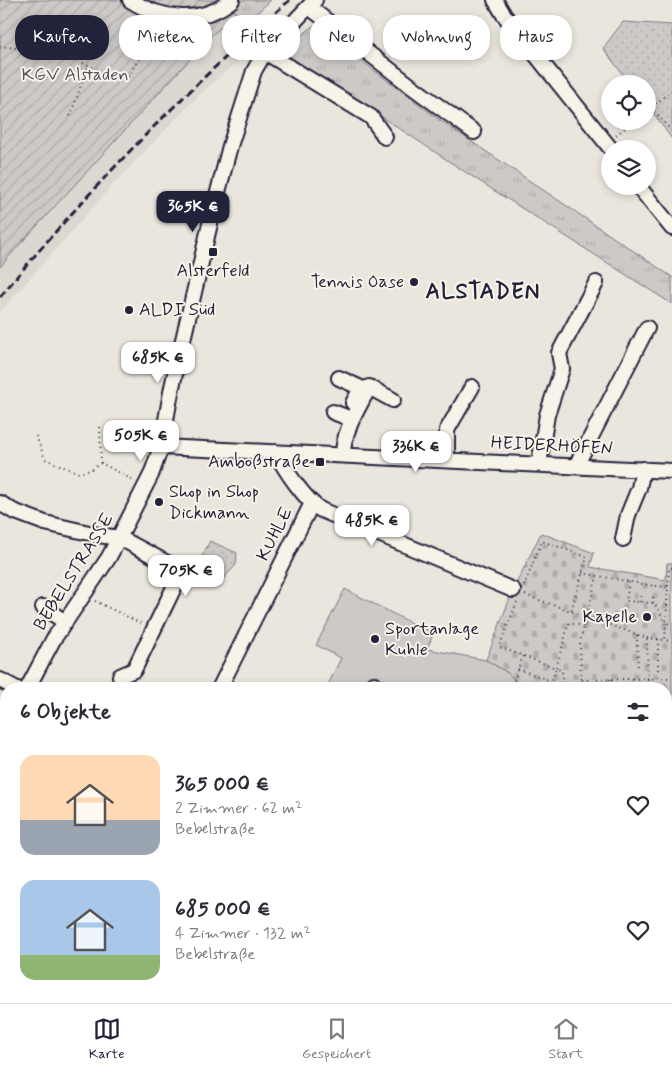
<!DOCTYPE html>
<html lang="de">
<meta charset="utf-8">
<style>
:root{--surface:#fff;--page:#f7f7f7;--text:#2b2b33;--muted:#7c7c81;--line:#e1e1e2;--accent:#22223b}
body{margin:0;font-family:Mynerve,sans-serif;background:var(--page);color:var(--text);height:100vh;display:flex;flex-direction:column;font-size:19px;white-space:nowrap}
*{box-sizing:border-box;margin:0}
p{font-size:16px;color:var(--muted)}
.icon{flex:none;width:28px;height:28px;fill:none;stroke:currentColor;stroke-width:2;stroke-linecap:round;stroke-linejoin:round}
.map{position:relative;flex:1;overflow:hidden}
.panel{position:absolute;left:0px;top:682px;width:672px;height:321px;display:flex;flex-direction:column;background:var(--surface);border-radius:20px 20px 0 0;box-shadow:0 2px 8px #0003}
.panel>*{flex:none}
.hud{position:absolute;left:15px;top:15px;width:642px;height:45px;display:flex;gap:10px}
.tools{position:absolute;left:601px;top:75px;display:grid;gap:10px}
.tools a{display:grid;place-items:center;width:55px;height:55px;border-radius:50%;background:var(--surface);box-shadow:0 2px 8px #0003;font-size:25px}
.price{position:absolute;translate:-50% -42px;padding:0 11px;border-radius:10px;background:#fff;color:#222;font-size:16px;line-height:32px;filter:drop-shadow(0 1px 2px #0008)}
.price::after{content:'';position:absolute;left:50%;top:30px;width:15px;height:11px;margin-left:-8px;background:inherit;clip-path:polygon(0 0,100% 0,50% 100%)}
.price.current{background:var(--accent);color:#fff}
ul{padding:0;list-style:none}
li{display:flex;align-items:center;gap:15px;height:125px;padding:0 20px}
li span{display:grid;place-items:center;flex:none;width:140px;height:100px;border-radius:15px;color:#555}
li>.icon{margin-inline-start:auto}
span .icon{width:60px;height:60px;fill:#fffc;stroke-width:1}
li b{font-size:21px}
h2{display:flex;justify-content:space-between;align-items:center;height:60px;padding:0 20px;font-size:21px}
.chip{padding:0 18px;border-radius:20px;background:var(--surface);box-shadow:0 2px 8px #0003;font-size:18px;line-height:45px}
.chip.current{background:var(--accent);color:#fff}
.tab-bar{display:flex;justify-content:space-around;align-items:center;height:70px;border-top:1px solid var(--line);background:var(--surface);font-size:14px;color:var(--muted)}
.tab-bar a{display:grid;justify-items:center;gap:2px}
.tab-bar .current{color:var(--accent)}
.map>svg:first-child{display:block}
.built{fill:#dbd8d2}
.grass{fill:url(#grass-tufts);stroke:#787680}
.cemetery{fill:url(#cemetery-stones);stroke:#787680}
.park{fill:url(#park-dots);stroke:#787680}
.garden{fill:url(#garden-furrows);stroke:#787680}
.pitch{fill:#cdc9c6;stroke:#787680}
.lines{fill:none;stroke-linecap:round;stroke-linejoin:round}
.minor-casing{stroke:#22223b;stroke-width:18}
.path{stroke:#22223b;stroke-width:2;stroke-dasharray:1 4;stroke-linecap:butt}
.minor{stroke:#f7f3e8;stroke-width:14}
.rail{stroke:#22223b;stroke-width:3;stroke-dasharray:8 4;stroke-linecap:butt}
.poi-dot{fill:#22223b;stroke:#f7f3e8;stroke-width:2}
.labels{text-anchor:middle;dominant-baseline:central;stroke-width:4;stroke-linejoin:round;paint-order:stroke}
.park-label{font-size:18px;fill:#555465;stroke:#f7f3e8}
.poi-label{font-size:18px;fill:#22223b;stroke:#f7f3e8;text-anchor:end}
.street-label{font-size:18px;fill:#22223b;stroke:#f7f3e8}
.district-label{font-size:22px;font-weight:bold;letter-spacing:1px;fill:#22223b;stroke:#f7f3e8}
</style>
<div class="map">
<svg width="672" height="1003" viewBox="0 0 672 1003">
<defs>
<pattern id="grass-tufts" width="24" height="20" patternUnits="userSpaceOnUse" patternTransform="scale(1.25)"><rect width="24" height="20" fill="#cdc9c6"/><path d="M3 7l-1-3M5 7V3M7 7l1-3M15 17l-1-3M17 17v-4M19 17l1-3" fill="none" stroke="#b0acab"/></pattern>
<pattern id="cemetery-stones" width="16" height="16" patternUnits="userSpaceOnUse" patternTransform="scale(1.25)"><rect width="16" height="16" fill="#cdc9c6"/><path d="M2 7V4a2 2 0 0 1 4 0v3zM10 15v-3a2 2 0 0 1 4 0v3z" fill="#b0acab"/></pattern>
<pattern id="park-dots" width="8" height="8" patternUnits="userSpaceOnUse" patternTransform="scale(1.25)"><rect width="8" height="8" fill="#cdc9c6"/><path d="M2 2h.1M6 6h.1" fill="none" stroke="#b0acab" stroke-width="1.8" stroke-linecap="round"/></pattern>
<pattern id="garden-furrows" width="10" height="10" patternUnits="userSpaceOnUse" patternTransform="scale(1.25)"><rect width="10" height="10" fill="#cdc9c6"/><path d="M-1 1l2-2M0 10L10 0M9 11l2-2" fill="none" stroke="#b0acab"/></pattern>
</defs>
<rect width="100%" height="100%" fill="#eae6de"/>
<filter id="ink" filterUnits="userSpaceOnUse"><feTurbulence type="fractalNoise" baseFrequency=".02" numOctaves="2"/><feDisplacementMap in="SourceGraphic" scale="10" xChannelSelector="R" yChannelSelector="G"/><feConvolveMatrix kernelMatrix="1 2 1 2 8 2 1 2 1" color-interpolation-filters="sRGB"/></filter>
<g filter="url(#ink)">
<path class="built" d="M237,14l27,24 -68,60 -86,90 -110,124v-45l13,-15 201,-219z"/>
<path class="grass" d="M221,0h50l-24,22z
M314,25l130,98 228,154v27l-196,-125 -193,-127z"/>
<path class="cemetery" d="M541,533l53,20 -4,14 76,13 1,-17h5v419l-6,1v-294h-143l-15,-16 -22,-13 27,-70z"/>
<path class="park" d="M623,22l49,3v114l-24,-33v-22h-18l-27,-36z
M210,541l27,12 -1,12 -14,15 -27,-11z"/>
<path class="garden" d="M0,0h221l16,14 -23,19 -201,219 -13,15z"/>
<path class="pitch" d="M345,589l74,38 15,5 -7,17 59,11 22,13 15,16h-197l15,-31 -25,-13z
M233,998h118c-32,5 -81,5 -114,1z"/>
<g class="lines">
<g class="minor-casing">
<path id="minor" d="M130,0c31,20 71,25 102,0
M495,0l9,15 107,134
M309,7l102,79 63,46
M265,52l106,65 14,20
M638,186l34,42
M339,378l22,10 -8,15
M333,412l13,5
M161,447l511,24
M276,452c8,17 29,48 45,58l192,80
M343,455c0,-24 15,-46 26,-68l24,13
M447,460v-30l25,-43
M539,464l8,-49 15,-46 -3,-16 37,-70
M576,466l71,-138
M0,503l13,8 32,12 53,12 22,3 62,33 -48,99 -14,6
M623,539l5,-24 11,-27 4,-19
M43,607l22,15
M0,680l17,9
M27,689l26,-49 56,-83 42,-82 10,-28 11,-60 40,-172 18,-69 24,-75 11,-19 50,-52
M219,689l93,-186
M372,689l2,-5
M0,745l6,-13
M0,757l6,3
M91,998l1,5
M32,1003l1,-5
M642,1003l30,-7"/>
</g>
<path class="path" d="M0,46l60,8 19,7 40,19 8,-2 29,-47
M651,108l21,23
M648,110l24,-20
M70,116l18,-50
M616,135l18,-14
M100,427l1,36 34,18
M36,436l9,23 34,14 12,-3 10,-7
M672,568h-3l-3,55 6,1
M582,573l66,12 20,2
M629,582l-3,19 28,2 12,20 -1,17
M524,586l18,-45 45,16 -16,54
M525,595l122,43 1,51
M95,601l47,23
M517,602l-18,45 57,21 13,-45 15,3
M640,602l1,-7
M653,603v-8
M637,635l1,35
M647,638l25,3
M658,639v33
M523,656l-9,25 22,8
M518,669l33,12
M610,679v10
M582,680l90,-2
M549,689l7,-21 6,3 2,18
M581,689l-1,-47 17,-66
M627,689l20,-1
M666,713h6
M666,748l1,33
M666,818h6
M666,855l6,-1
M666,889l6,-1
M666,924h6
M666,958h6
M670,958l2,7
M666,982l6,-1"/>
<use href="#minor" class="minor"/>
<path class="rail" d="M0,297c88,-107 185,-207 290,-297"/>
</g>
</g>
<g class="poi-dot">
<rect x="208" y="247" width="10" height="10" rx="2.5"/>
<circle cx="414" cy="282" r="5"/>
<circle cx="129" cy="310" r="5"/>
<rect x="315" y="457" width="10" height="10" rx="2.5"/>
<circle cx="159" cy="502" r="5"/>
<circle cx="647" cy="617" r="5"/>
<circle cx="375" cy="639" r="5"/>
</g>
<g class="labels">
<g class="park-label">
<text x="75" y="75">KGV Alstaden</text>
</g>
<g class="poi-label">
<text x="213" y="271" text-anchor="middle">Alsterfeld</text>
<text x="404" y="282">Tennis Oase</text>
<text x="139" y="310" text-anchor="start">ALDI Süd</text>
<text x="310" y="462">Amboßstraße</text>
<text x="169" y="492" text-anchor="start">Shop in Shop<tspan x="169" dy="21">Dickmann</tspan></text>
<text x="637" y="617">Kapelle</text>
<text x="385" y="629" text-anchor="start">Sportanlage<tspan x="385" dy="21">Kuhle</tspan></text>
</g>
<g class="street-label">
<text transform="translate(552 446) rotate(3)">HEIDERHÖFEN</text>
<text transform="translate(275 534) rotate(-63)">KUHLE</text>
<text transform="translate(74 572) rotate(-58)">BEBELSTRASSE</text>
</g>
<g class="district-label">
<text x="483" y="292">ALSTADEN</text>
</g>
</g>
</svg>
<div class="tools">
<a><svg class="icon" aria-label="locate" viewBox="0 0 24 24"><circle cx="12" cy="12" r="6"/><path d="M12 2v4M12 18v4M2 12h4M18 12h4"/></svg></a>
<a><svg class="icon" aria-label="layers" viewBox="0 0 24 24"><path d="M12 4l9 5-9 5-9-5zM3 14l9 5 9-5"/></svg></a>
</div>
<b class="price current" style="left:193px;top:233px">365K €</b>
<b class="price" style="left:158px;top:384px">685K €</b>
<b class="price" style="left:141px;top:462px">505K €</b>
<b class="price" style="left:416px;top:473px">336K €</b>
<b class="price" style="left:372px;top:547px">485K €</b>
<b class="price" style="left:186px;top:597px">705K €</b>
<div class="hud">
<a class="chip current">Kaufen</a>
<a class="chip">Mieten</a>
<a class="chip">Filter</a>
<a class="chip">Neu</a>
<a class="chip">Wohnung</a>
<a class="chip">Haus</a>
</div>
<section class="panel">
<h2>6 Objekte<svg class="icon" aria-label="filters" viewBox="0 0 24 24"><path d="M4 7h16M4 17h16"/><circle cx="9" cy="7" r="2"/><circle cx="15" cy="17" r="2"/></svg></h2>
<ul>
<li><span style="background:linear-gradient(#ffd9b3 65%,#9aa5b1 0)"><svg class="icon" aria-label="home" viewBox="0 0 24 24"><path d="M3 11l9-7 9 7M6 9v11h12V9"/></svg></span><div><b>365 000 €</b><p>2 Zimmer · 62 m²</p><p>Bebelstraße</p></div><svg class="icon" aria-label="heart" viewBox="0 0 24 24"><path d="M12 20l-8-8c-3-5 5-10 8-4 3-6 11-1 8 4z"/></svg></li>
<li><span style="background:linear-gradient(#a9c7e8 75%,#8fb573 0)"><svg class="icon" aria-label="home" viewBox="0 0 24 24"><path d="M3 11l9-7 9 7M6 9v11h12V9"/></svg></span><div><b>685 000 €</b><p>4 Zimmer · 132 m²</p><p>Bebelstraße</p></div><svg class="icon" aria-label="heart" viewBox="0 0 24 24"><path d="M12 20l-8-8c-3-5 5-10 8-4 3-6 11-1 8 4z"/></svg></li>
</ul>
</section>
</div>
<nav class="tab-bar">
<a class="current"><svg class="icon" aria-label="map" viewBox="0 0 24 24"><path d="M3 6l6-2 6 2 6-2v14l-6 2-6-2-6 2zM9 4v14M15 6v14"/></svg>Karte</a>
<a><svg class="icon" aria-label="saved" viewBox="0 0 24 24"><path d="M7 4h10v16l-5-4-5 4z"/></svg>Gespeichert</a>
<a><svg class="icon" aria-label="home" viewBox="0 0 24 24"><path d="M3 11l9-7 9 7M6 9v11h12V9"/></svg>Start</a>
</nav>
